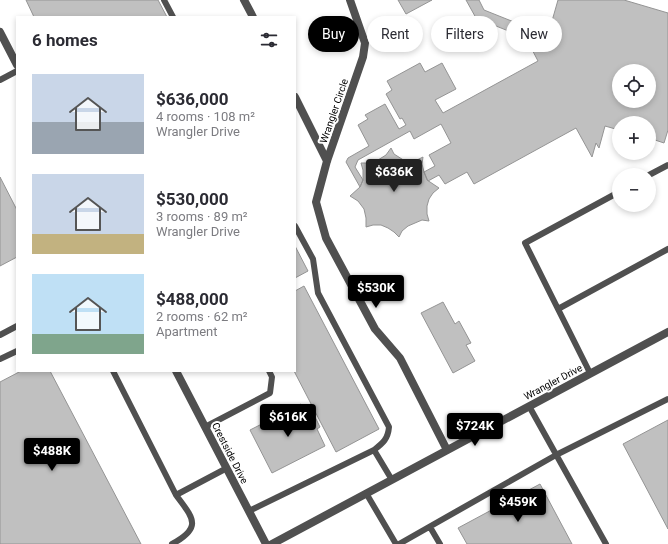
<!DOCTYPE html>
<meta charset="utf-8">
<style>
:root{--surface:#fff;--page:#f2f2f3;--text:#2b2b33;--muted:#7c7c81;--accent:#000}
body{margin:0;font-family:Roboto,sans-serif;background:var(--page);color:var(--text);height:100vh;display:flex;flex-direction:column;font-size:15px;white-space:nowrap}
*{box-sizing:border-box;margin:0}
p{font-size:13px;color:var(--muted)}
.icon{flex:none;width:22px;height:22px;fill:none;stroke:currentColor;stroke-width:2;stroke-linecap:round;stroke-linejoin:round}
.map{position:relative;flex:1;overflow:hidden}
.details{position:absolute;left:16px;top:16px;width:280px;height:356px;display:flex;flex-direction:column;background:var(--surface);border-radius:0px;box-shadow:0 2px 6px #0003}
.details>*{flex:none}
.hud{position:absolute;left:308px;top:16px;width:300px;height:36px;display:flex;gap:8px}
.controls{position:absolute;left:612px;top:64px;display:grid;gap:8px}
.controls a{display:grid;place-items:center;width:44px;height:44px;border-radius:50%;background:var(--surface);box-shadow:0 2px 6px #0003;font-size:20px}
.price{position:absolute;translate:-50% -34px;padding:0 9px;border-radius:4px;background:var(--accent);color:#fff;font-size:13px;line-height:26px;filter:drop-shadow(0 1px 2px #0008)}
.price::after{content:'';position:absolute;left:50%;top:24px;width:12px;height:9px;margin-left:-6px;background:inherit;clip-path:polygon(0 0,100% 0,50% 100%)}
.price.current{background:#222;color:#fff}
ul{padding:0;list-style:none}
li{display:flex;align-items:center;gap:12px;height:100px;padding:0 16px}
li span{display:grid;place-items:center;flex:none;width:112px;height:80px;border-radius:0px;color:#555}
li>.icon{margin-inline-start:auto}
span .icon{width:48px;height:48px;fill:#fffc;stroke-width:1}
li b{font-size:17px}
h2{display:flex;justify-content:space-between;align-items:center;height:48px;padding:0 16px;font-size:17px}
.tag{padding:0 14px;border-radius:18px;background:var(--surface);box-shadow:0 2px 6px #0003;font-size:14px;line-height:36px}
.tag.current{background:var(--accent);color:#fff}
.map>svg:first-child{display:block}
.building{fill:#c0c0c0;stroke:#949494;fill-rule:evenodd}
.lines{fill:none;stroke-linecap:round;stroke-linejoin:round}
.service{stroke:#505050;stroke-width:6}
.minor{stroke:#505050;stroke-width:8}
.labels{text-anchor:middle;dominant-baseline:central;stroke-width:4;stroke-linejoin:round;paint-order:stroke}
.street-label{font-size:10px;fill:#000;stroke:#fff}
</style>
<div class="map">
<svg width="668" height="544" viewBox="0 0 668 544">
<rect width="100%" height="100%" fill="#fff"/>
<path class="building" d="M26,0h132l9,17h-133z
M398,0h34l-26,14z
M466,0h13l5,10 50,20 14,5 10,-35h66l44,13v117l-4,13 -15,-5v-15h-30v7l-14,-4 -6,22 -3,-5 -4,14 -16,-29 -102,56 -7,-12 -22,12 -6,-9 -11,6 -4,-9 11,-6 -6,-11 22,-12 -10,-19 -27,15 -4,-8 -52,29 -3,7 8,13 -3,7 -14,-25 2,-4 21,-12 -11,-21 10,-6 -3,-4 20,-11 14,25 7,-4 -4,-7 -2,1 -14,-25 6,-4 -5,-9 33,-18 5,9 17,-9 14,26 -21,11 8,13 95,-52 -12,-23 -50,-20zM619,71h30v30h-30z
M391,148l3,6 11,7h6l6,-1 6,-3 -1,7 2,8 3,8 12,8 -6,5 -4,6 -2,7v8l2,7 -7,-1 -14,6 -6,5 -3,6 -5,-5 -6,-4 -7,-3h-8l-7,2v-9l-2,-9 -6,-8 -8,-5 10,-9 3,-7v-10l-2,-7h9l8,-3 8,-5z
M0,177l17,33v47l-17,9z
M295,246l13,25 -13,7z
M304,286l75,143 -43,23 -42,-81h1v-80z
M443,302l12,22 4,-3 12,22 -5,2 9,16 -22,12 -32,-60z
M21,371h29l91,173h-141v-162z
M301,404l5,10 6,-3 8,16 -3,2 8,17 -53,27 -22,-43z
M668,420v109l-45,-85z
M540,484l32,60h-105l-9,-16z"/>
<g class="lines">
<path class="service" d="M164,0l9,17
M0,80l17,-9
M649,175l19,-10
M558,309l110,-60
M0,335l17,-9
M0,359l17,-8
M113,371l63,124 51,-27
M590,373l-65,-130 94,-51
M529,406l77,138
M205,427l65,-34 2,-16 -3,-6
M374,450l18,30
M366,493l30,51
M249,511l125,-61c9,-7 14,-11 15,-23l-71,-134 -5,-34 -18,-33
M430,527l10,17
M172,544c32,-17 20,-27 4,-49
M399,544l157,-89 112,-56"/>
<path class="minor" d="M244,0l9,17
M350,0l15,43 -2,14 -36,104 -11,41 10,36 49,91 25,29 47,92
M0,32l17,33
M295,97l32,64
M176,371l90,173
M272,544l396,-212"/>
</g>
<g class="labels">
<g class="street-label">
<text transform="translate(334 111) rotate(-71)">Wrangler Circle</text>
<text transform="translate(553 382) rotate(-28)">Wrangler Drive</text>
<text transform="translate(230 453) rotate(63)">Crestside Drive</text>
</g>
</g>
</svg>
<div class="controls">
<a><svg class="icon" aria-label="locate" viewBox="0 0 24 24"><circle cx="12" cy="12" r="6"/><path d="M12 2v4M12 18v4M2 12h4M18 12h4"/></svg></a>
<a>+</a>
<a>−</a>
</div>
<b class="price current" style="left:394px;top:193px">$636K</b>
<b class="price" style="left:376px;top:309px">$530K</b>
<b class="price" style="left:288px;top:438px">$616K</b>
<b class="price" style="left:475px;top:447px">$724K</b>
<b class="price" style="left:52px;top:472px">$488K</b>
<b class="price" style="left:518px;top:523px">$459K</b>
<div class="hud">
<a class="tag current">Buy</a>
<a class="tag">Rent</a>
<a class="tag">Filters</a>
<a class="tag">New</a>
</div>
<section class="details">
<h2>6 homes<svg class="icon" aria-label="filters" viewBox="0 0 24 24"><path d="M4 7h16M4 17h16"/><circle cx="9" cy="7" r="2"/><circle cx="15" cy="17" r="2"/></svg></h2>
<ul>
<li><span style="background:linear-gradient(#c9d6e8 60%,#9aa5b1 0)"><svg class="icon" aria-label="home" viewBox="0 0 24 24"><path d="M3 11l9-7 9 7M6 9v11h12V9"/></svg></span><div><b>$636,000</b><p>4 rooms · 108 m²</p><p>Wrangler Drive</p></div></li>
<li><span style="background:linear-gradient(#c9d6e8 75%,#c2b280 0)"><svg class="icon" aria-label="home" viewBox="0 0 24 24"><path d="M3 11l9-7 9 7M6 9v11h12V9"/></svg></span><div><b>$530,000</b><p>3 rooms · 89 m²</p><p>Wrangler Drive</p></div></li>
<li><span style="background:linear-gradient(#bfe0f5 75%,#7fa58c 0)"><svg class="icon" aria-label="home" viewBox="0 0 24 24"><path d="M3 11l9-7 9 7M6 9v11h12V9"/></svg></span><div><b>$488,000</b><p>2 rooms · 62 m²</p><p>Apartment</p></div></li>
</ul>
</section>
</div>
